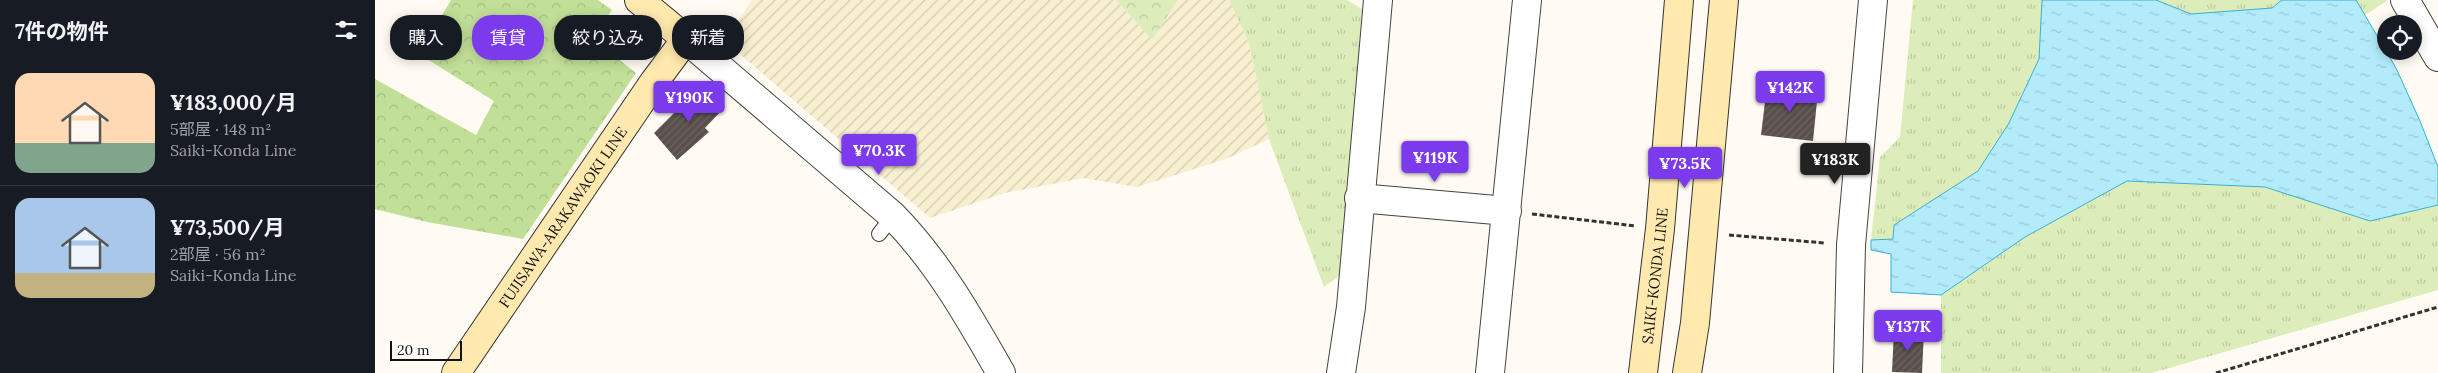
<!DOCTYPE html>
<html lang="ja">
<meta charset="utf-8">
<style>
:root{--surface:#171b24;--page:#242831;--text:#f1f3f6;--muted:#9ea1a6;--line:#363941;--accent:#7c3aed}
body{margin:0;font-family:Lora,"Noto Sans JP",serif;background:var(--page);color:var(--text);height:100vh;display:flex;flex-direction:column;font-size:19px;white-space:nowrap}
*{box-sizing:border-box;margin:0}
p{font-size:16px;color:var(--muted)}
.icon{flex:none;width:28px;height:28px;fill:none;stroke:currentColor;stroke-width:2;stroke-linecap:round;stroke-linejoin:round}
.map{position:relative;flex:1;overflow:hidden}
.sheet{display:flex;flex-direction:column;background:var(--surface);width:375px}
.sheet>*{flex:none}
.hud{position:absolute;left:15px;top:15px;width:475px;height:45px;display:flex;gap:10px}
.buttons{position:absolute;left:2002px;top:15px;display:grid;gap:10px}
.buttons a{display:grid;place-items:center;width:45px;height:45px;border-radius:50%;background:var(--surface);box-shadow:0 2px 12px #0003;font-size:25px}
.scale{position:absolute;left:15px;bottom:12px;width:72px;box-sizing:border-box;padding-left:5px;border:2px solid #101010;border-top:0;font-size:14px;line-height:18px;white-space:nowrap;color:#101010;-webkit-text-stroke:4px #fff;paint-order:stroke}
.price{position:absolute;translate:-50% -42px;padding:0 11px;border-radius:5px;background:var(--accent);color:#fff;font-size:16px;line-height:32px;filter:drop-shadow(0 1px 2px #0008)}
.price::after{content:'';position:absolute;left:50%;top:30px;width:15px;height:11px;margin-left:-8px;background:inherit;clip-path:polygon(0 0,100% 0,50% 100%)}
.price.active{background:#222;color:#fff}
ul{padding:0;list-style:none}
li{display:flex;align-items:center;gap:15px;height:125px;padding:0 15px}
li+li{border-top:1px solid var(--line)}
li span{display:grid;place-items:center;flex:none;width:140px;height:100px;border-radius:15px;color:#555}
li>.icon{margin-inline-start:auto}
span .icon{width:60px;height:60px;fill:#fffc;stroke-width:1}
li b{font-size:21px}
h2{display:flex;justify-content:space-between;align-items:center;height:60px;padding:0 15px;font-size:21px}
.pill{padding:0 18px;border-radius:20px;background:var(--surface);box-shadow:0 2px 12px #0003;font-size:18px;line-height:45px}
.pill.active{background:var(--accent);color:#fff}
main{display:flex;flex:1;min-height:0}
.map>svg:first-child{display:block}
.farmland{fill:url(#farmland-furrows)}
.grass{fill:url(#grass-tufts)}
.forest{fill:url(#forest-crowns)}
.park{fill:url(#park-crowns)}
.water{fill:url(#water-ripples);stroke:#35afd7}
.building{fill:url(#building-hatch)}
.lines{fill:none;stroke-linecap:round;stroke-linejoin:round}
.lane-casing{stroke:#434343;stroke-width:16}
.street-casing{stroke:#434343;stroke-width:30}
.secondary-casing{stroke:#323232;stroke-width:30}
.path{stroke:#323232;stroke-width:3;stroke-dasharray:5 2.5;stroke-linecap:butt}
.lane{stroke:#fff;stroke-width:14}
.street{stroke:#fff;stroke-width:28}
.secondary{stroke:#ffe9ae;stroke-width:28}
.labels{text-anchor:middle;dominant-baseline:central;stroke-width:5;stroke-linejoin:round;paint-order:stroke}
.street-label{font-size:15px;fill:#101010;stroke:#fff}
</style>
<main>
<section class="sheet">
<h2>7件の物件<svg class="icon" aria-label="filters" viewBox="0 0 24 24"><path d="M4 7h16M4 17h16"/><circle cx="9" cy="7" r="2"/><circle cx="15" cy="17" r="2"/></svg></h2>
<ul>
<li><span style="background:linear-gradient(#ffd9b3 70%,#7fa58c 0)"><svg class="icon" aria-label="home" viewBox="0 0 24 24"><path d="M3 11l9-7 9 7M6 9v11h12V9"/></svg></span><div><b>¥183,000/月</b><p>5部屋 · 148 m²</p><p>Saiki-Konda Line</p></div></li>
<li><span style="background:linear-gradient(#a9c7e8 75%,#c2b280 0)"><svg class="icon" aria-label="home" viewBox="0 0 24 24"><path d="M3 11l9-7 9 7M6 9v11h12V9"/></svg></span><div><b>¥73,500/月</b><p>2部屋 · 56 m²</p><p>Saiki-Konda Line</p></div></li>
</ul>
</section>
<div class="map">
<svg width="2063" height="373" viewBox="0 0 2063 373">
<defs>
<pattern id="farmland-furrows" width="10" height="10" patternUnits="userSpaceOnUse" patternTransform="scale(1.25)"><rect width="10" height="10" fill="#f8eed0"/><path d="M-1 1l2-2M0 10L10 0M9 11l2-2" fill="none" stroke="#d4cbb2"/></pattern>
<pattern id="grass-tufts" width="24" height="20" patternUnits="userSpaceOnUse" patternTransform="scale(1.25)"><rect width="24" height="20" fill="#dcedb9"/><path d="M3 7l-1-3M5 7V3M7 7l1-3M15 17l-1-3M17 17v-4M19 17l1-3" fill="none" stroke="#bcca9e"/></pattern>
<pattern id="forest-crowns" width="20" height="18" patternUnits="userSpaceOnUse" patternTransform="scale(1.25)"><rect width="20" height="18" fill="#c2df97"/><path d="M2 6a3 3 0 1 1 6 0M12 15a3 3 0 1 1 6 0" fill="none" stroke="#a6be81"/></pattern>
<pattern id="park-crowns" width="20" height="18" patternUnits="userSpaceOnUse" patternTransform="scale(1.25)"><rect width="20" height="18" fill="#dcedb9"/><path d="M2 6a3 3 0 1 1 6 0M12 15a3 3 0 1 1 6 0" fill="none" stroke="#bcca9e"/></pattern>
<pattern id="water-ripples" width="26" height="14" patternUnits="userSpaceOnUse" patternTransform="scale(1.25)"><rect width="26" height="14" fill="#b3ebfa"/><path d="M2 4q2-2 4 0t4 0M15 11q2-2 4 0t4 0" fill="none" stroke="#99c8d5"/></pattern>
<pattern id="building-hatch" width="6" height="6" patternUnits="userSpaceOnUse" patternTransform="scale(1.25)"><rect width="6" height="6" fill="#594f4b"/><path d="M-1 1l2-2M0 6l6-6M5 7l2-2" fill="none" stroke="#6c6461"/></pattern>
</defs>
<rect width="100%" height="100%" fill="#fffbf3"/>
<path class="farmland" d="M377,0h364l36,40 26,-40h51l20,43 20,96 -43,20 -89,28 -54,-9 -78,15 -75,25 -205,-177z"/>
<path class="grass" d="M854,0h118l15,9 -19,264 -19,14 -55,-148 -20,-96z
M1538,0h129l-3,59 -30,64 -31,48 -84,54 -1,14 -22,1 9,-83 20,-20z
M1781,0h126l-10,8 -81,6z
M1981,0h30l1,1 -22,14z
M1752,181l138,6 105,34 68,-16v85l-286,83h-211v-78l84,-58z"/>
<path class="forest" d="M76,0h147l14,10 -20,28 44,35 -113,166 -96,-17 -52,-13v-130l101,56 18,-34 -75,-47z"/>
<path class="park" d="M741,0h62l-26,40z"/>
<path class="water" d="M1667,0h114l35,14 81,-6 10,-8h74l40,68 24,53 18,46v38l-68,16 -105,-34 -138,-6 -102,56 -84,58 -50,-3v-38l-20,-4v-10l22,-1 1,-14 84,-54 31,-48 30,-64z"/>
<path class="building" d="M327,85l23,22 -20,21 4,4 -32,28 -23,-27z
M1392,85l51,6 -5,50 -52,-6z
M1519,330l30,1 -2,42 -30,-1z"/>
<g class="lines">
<g class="lane-casing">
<path id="lane" d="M504,234l14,-18"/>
</g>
<g class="street-casing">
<path id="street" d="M2030,0l33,57
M311,39l207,177c45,46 76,101 108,157
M984,198l148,13
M966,373l10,-66 27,-307
M1115,373l37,-373
M1473,373l3,-128 22,-245"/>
</g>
<g class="secondary-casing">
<g id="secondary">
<path id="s1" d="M81,373l198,-291 32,-43 -47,-39"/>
<path id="s2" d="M1268,373l17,-144 19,-229"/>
<path d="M1312,373l8,-50 29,-323"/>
</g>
</g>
<path class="path" d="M1157,214l104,12
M1354,235l96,8
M1841,373l222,-66"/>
<use href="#lane" class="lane"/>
<use href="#street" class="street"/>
<use href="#secondary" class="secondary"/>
</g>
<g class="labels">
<g class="street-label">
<text stroke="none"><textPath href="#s1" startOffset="189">FUJISAWA-ARAKAWAOKI LINE</textPath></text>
<text stroke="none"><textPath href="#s2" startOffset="98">SAIKI-KONDA LINE</textPath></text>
</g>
</g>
</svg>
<div class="buttons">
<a><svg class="icon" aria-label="locate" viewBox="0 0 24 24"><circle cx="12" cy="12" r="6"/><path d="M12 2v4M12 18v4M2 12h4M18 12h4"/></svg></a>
</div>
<div class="scale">20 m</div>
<b class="price" style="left:1415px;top:113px">¥142K</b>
<b class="price" style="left:314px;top:123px">¥190K</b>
<b class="price" style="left:504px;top:176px">¥70.3K</b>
<b class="price" style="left:1060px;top:183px">¥119K</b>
<b class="price active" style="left:1460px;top:185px">¥183K</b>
<b class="price" style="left:1310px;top:189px">¥73.5K</b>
<b class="price" style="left:1533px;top:352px">¥137K</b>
<div class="hud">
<a class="pill">購入</a>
<a class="pill active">賃貸</a>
<a class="pill">絞り込み</a>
<a class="pill">新着</a>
</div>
</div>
</main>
